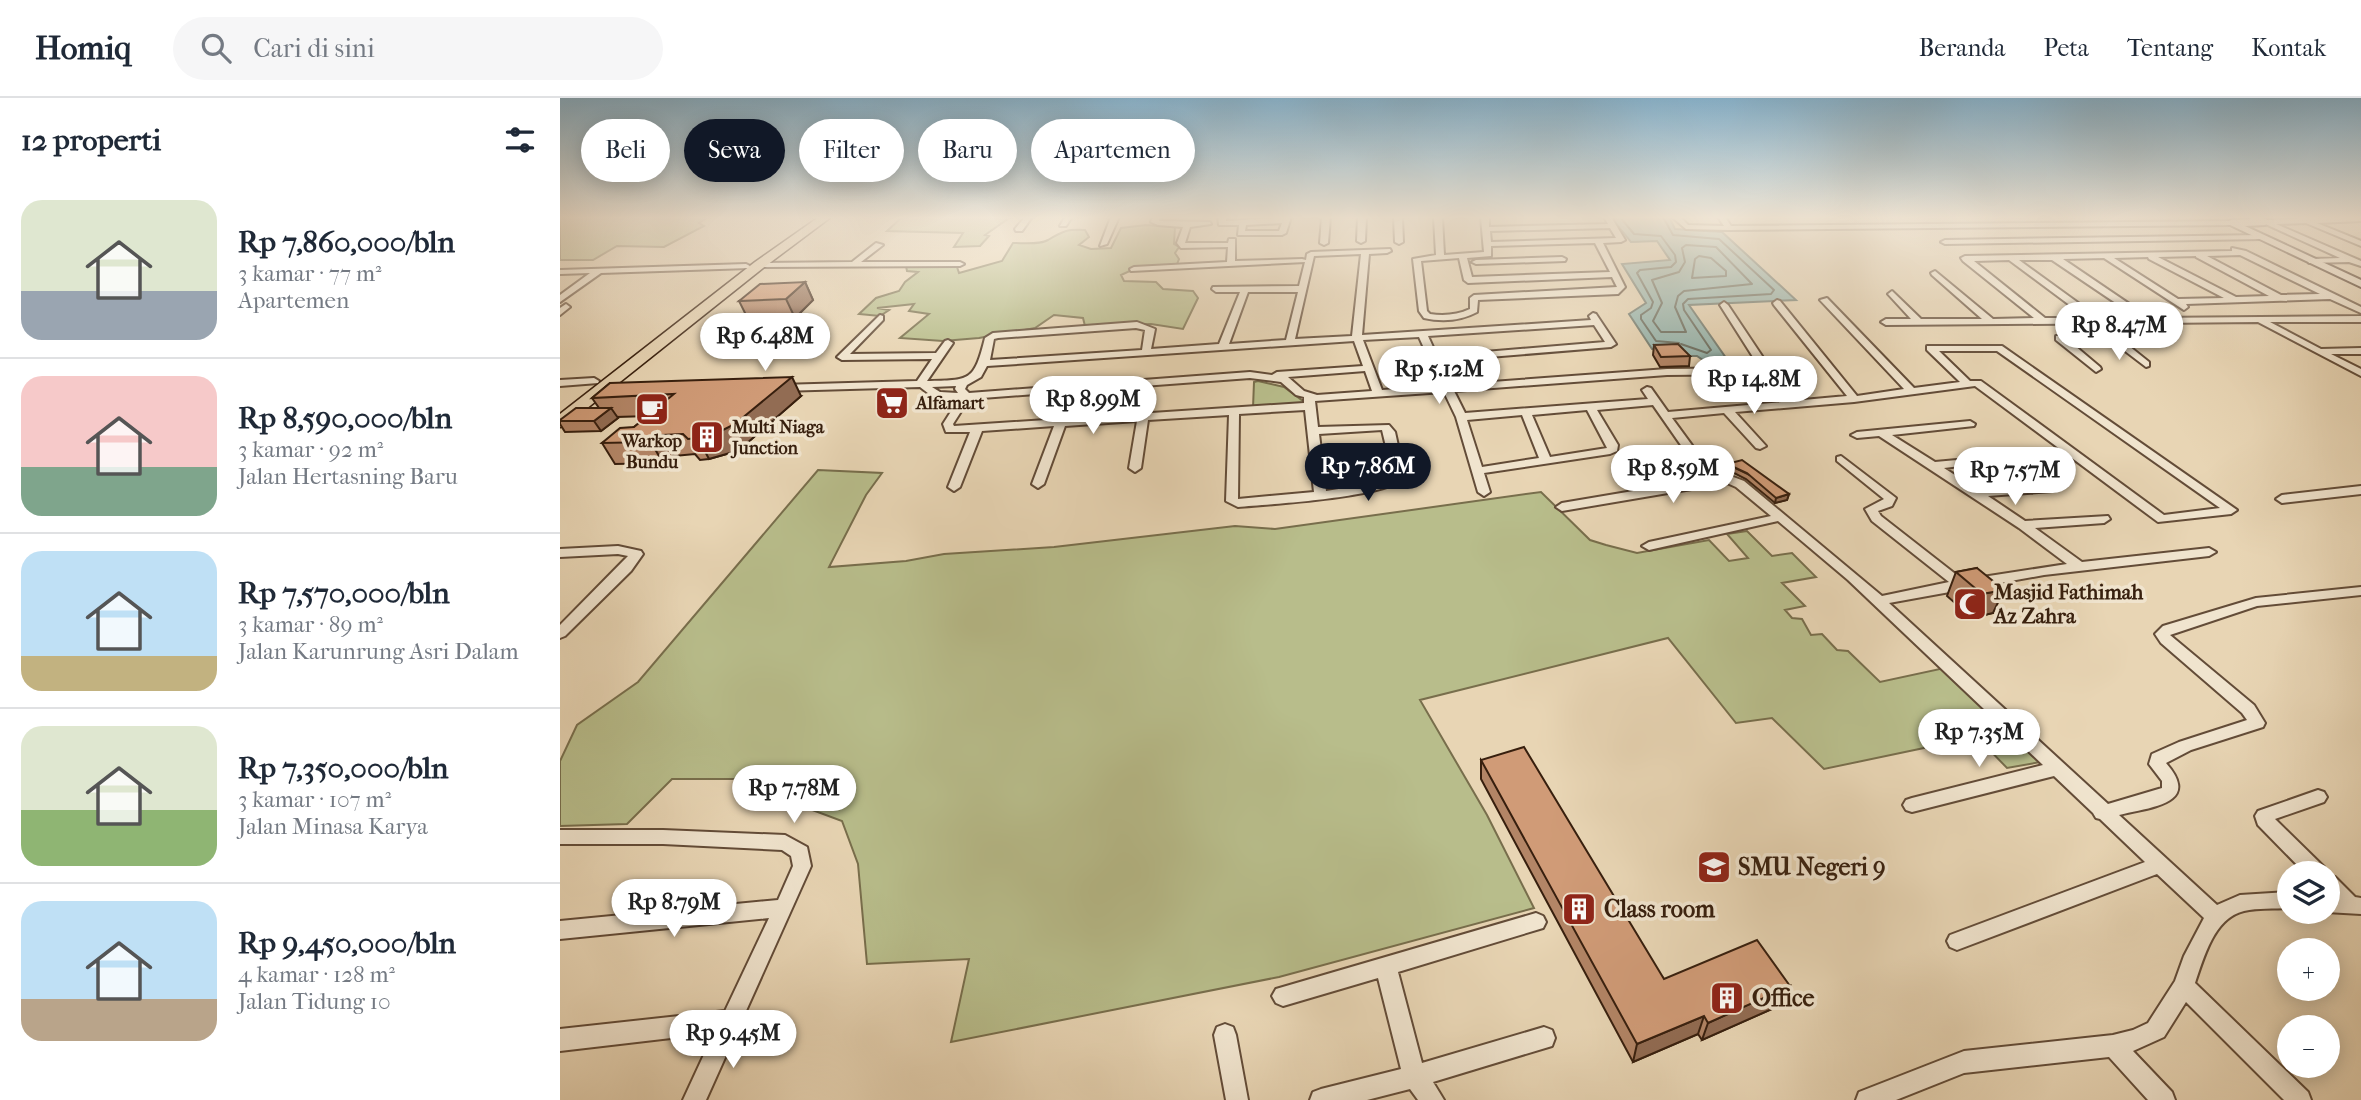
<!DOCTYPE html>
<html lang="id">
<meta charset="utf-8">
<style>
:root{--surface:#fff;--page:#f6f6f7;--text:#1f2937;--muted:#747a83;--line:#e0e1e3;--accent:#111827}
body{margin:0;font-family:"IM FELL French Canon",serif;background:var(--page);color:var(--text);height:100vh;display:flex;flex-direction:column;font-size:26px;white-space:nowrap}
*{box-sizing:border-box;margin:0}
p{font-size:23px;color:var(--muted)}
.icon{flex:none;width:38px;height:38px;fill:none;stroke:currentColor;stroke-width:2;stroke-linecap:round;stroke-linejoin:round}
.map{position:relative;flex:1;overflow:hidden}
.drawer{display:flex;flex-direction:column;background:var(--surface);width:560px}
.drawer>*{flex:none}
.guide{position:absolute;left:21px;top:21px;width:665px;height:63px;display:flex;gap:14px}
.buttons{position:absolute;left:1717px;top:763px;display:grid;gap:14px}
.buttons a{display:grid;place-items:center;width:63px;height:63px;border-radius:50%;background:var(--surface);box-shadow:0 4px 18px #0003;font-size:35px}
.price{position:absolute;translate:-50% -60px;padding:0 16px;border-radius:24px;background:#fff;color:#222;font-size:23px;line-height:46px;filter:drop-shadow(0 2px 4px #0008)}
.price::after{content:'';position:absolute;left:50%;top:42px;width:21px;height:16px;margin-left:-10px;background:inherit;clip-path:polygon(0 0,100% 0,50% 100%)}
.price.current{background:var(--accent);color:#fff}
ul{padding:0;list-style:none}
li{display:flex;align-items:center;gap:21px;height:175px;padding:0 21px}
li+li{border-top:2px solid var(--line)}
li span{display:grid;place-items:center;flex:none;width:196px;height:140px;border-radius:21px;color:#555}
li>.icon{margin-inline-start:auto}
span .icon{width:84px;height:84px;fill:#fffc;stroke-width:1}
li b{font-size:30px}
h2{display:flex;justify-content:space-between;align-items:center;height:84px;padding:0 21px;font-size:30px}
.pill{padding:0 24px;border-radius:32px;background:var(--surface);box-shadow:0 4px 18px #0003;font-size:24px;line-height:63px}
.pill.current{background:var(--accent);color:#fff}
header{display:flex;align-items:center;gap:42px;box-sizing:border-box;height:98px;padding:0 35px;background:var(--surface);border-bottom:2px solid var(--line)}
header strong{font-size:33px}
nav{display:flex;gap:38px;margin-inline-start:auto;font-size:24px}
.search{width:490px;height:63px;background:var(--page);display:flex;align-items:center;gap:18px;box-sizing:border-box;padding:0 24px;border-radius:38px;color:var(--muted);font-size:26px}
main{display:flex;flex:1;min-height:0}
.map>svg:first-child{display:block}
.green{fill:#b8bd8b;stroke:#786e4c;stroke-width:2}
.water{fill:#98b8b2;stroke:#717b70;stroke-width:2}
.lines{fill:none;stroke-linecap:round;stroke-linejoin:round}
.shore{stroke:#686c60;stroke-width:2}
.street-casing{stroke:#634c38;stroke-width:4}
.secondary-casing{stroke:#371f0e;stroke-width:4}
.primary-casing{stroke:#371f0e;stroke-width:3}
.street{fill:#f0e4ce;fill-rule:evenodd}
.secondary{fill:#f0e4ce;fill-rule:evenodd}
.primary{fill:#e8d5b4;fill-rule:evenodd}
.wall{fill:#b38566;stroke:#371f0e;stroke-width:2}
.shaded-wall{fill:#926c53;stroke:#371f0e;stroke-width:2}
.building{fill:#d09b77;stroke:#371f0e;stroke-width:2}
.labels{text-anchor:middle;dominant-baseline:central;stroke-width:7;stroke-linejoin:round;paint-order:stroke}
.far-poi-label{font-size:18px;font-weight:bold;fill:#371f0e;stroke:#f0e4ce;text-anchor:start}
.poi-label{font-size:21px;font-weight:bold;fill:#371f0e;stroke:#f0e4ce;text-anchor:start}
.near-poi-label{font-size:24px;font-weight:bold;fill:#371f0e;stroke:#f0e4ce;text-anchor:start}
</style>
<header>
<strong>Homiq</strong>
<div class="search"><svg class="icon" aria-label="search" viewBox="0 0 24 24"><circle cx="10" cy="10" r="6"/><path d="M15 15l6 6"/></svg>Cari di sini</div>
<nav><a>Beranda</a><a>Peta</a><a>Tentang</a><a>Kontak</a></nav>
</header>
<main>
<section class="drawer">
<h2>12 properti<svg class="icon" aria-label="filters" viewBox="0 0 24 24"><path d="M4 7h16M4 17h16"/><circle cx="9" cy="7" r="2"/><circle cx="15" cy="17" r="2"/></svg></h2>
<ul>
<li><span style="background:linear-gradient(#dfe7d0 65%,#9aa5b1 0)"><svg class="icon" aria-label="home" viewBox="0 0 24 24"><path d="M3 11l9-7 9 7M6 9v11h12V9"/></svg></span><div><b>Rp 7,860,000/bln</b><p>3 kamar · 77 m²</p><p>Apartemen</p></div></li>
<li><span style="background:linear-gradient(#f6c9c9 65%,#7fa58c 0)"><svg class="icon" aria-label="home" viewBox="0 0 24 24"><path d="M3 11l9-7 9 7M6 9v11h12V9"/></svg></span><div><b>Rp 8,590,000/bln</b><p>3 kamar · 92 m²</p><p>Jalan Hertasning Baru</p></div></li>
<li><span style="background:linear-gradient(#bfe0f5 75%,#c2b280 0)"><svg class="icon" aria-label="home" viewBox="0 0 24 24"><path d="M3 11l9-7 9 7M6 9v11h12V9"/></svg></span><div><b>Rp 7,570,000/bln</b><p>3 kamar · 89 m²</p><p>Jalan Karunrung Asri Dalam</p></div></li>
<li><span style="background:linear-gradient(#dfe7d0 60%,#8fb573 0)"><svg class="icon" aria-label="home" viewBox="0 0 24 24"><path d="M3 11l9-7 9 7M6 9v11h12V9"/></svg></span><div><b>Rp 7,350,000/bln</b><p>3 kamar · 107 m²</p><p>Jalan Minasa Karya</p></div></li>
<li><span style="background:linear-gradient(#bfe0f5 70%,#b9a48a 0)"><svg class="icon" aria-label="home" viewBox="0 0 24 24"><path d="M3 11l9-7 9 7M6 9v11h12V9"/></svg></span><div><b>Rp 9,450,000/bln</b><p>4 kamar · 128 m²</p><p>Jalan Tidung 10</p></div></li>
</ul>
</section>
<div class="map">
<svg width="1801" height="1002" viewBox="0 0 1801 1002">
<rect width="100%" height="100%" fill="#e8d5b4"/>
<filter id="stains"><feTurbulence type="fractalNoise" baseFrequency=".00286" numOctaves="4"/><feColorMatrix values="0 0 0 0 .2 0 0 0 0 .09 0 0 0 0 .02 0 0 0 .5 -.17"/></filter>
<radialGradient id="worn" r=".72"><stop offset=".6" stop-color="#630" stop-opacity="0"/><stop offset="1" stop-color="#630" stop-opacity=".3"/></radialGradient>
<path class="green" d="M0,119h148l-9,6 5,3 -40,21 -47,-1 -24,14h-33z
M342,119h106l1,1 -24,17 4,1 -9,10 -26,1 9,-14 -76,-2z
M586,127l29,2 -1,17 5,3 -4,6 4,6 -2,5 -43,5 -13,6 3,6 32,1 7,7 30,2 5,7 -15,31 -32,-5 -66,2 -2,-8 -29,-3 -19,13 -56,10 -36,3 -43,-3 29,-24 -20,-3 5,-7 -37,4 12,2 -9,6 -21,-2 17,-16 23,-7 6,-9 13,-10 -11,-1 -1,-5 51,1 2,6 43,-12 11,-18c11,0 25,2 35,-3 15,-9 19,-11 37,-10l4,7 -10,8 12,4 20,-1 10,-20z
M698,283l26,6 23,17 -54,4 1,-26z
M258,372l64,3 -16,22 -37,72 77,-6 38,-7 110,-7 181,-21 40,3 266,-37 49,48 16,5 31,8 72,-13 20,21 19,-3 -21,-24 20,-3 25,25 20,-3 24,24 -34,6 23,23 -20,4 7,8 10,1 9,16 11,-1 15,16 11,1 32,31 69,-15 97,94 -39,7 -28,-29 -55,9 -100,21 -52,-51 -36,5 -68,-85 -248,62 67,115 47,93 -255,69 -328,65 18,-83 -102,5 -9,-100 -16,-43 -43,-16 -48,-26h-79l-45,45 -67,2v-65l17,-36 61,-43z"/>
<path class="water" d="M1051,119h58l6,12 47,3 74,68 -107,5 44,63 -20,-1 -16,-11h-13l-9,-8 -23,1 -23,-35 17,-11 -24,-39 48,-4 -13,-19 -26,1z"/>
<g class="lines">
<path class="shore" d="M1060,119l14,17 27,2 14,19 1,7 -5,5 -31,3 -3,3 16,29 -2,6 -10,7v4l15,22 23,2
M1103,119l10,18 46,4 55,51 -3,4 -83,5 -5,5 1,6 27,40 -4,3 -26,-9
M1126,147l30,2 36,37 -68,7 -6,5 -3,11 11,25h-25l-8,-11 9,-18 -10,-23 27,-8 6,-10 -3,-14z
M1139,158l12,2 15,13v5l-34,2 3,-19z"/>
<g class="street-casing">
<path id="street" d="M465,119h7l-10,14h-6l-1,-2z
M505,119h7l-6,9h-6z
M551,119h8l-12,27 -7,2z
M593,119h8l-2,4 51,1 1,2 -21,3 -5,16h43l1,-4h6v22l67,-2 4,1 1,-6 4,-2 79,-3 1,2 -4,2 -18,1 -7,81 229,-15 -2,-4 4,-3 3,1 20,30 -5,3 -171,14 11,24 216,-16 93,-1 -40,-63 4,-3 4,3 64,96 55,-5 -73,-91 -1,-2 4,-3 3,1 77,95 47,-7 -84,-89 7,-2 87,90 46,-6 -33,-32v-4h75l235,164 -6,4 -73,8 -183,-136 -121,16 -119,10 31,34 -6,3 -4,-1 -32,-35 -52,5 30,41 -6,3 -4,-1 -39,-56 -56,5 21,35 -1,6 -7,3 -126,19 6,19 -6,4 -6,-4 -22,-75 -12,-25 -129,9 3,26 71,-2 6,7 10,46c-22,20 -133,26 -167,29l-12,-6 3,-86 -81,5 -7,48 -6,4 -6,-4 8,-47 -72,5 -21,58 -6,4 -6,-4 22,-58 -72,5 -22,56 -6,4 -6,-4 22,-55h-24l-3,-8 16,-25 -26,-2 -13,-10 -140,4 -5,-3 5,-3 137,-4 15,-22 -90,1 -5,-3 43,-42 3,1v4l-33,34 86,-1 9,-12 3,-1 5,3 -26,38c43,-1 47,1 58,-43l8,-5 144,-11 18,7 -4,20 68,-5 21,-52h-24l-4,-3 1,-2 86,-1 6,-24 -174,9 -1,-2 4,-2 93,-5 1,-15 -47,1 -4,-5 6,-16 -25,-2 -7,-3zM801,156l-9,82 -57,3 19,-83zM688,194h50l-12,48 -57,4zM1034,227l11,17 -168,14 -9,-20zM576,230l9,2 -3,20 -152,10 4,-21 4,-1zM859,239l22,49 -59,4 -19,-50zM794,243l9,25 -86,6 -5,3 -22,-3 -281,21 -4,-4 2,-4 14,-8 6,-11zM1379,253h58l223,157 -56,7 -183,-134h-11zM805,273l7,20 -55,4 -13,-4 -16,-14zM1204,276l18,28 -114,10 -17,-24 -4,-1 -5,3 6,9 -183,14 -11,-22 213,-16zM690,280l31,4 15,13 8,2v6l-350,23 -1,-2 16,-25zM396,288l-1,3 3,4 -18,-1 -8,-5zM745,312l9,82 -76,7 1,-85zM1027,312l20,38 -57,9 -18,-42zM962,317l17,43 -57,9 -15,-47zM822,332l11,46 -23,8 -44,7 -7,-57z
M658,119h8v4l65,-4 -5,16 -4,2h-44l1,-10h-20zM722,125l-3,8h-34l1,-6z
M762,119h8l-2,26 -4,2 -4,-2z
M798,119h8l-1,24 -4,2 -4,-2z
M834,119h8l1,25 -4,2 -4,-2z
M874,119h8l2,38 40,-3 -3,-35h8v10l119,-3 -4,-7h7l14,23 -4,2 -18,1 22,44 -7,7 -140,6 -1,12c-17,9 -35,10 -53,6l-5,-7 -6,-52 23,-4zM1050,130l6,10 -125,4 -1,-11zM1035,145l15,29 -138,5 -5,-19 24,-2v-10zM899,160l5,22 4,3 144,-6 5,10 -143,8 -4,3v11c-13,6 -26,7 -40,5l-3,-3 -6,-50z
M1112,119h8l8,8 36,1 -6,-9h7l6,9 500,-5 4,2 -4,2 -502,5 -43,-1z
M1735,119h66v4l-44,2 44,18v5l-55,-23 -30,1 85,37v5l-12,-4 -40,1 -1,-2 4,-2 28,-1 -79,-36 4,-2 32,-1z
M1700,137l4,2 -1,2 -318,5 -4,-2 4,-2z
M316,145l7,2 -22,17h99l4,2 -4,2 -201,1 -4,-2 4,-2 93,-1z
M1672,150l14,3 115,56v6l-31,-14 -144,5 2,3 -4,3 -80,-52 -41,1 87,59 211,-2v6h-91l51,27 40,-1v6h-30l30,15v7l-103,-54 -100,1 11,8 -4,4 -46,3 30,24v4l-3,1 -38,-29 -40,2 32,27 1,2 -5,3 -40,-32v-4l101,-6 -11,-7 -260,2 -5,-3 5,-3h25l-23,-25 4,-3 29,28h61l-50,-44 -1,-2 4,-2 58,48 41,-1 -71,-57 -2,-3 4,-2 267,-5zM1680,157l80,39 -39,1 -74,-39zM1636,158v1l73,39 -33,1 -78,-40zM1588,159l1,2 75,39 -46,1 -64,-41zM1449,162l78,58h-42l-71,-57zM1459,162h33l86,58h-39z
M1002,159l4,2 -1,2 -89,3 -4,-2 4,-2z
M186,166l4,2 -1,2 -148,5 -41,29v-7l30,-22 -30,1v-4z
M6,206l4,3 -10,8v-7z
M34,280l5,3 -1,2 -38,3v-6z
M1410,323l5,3 -1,2 -82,9 43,27 88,-8v4l-4,1 -75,9 34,22 78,-6 2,3 -2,3 -4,1 -64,5 37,25 83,-5 2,3 -6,4 -69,5 47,34 127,-14 7,4 -7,4 -165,19 -155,28 219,201 54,-16v-7l-13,-17 3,-10 27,-12 68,-22 -5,-7 -81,-70 -6,-9 8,-8 93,-28 105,-11v8l-104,11 -87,29 84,70 11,18 -2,4 -72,23 -25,13c36,41 -15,44 -47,52l98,90 23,-10 49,-3v16c-14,1 -31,0 -45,3 -30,7 -40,46 -49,72l113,109 3,8h-27l-98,-98 -22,35 -31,14 39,41 3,8h-27l-39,-43 -145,16 -68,27h-40l3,-8 105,-41 149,-16 20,-5 15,-7 27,-42 9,-25 20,-38 -47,-44 -200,76 -7,-3 -3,-6 3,-6 195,-73 -45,-43 -4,-1 -3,-5 -39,-37 -142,36 -6,-2 -3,-5 3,-5 6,-2 131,-33 -195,-185 -70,-59 -129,29 -7,-4 7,-4 122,-26 -35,-29 -9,-4 -165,28 -6,-4 6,-4 166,-28 16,6 138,115 67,-14 -77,-61 -7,-12 19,-10 -47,-38v-4l4,-1 55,42 -4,8 -14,5 3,5 82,64 104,-16 -48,-36 -140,-92 -22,2 -6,-3 6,-3z
M1801,388v8l-79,9 -6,-4 6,-4z
M58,448l23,5 2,3 -12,17 -66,65 -5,2v-13l68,-69 -10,-2 -58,3v-8z
M1758,692l6,2 3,5 -3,5 -49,17 49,48 2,6h-21l-47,-48 -3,-9 3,-5z
M0,732h103l122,5 22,12 4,19 -105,234h-23l31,-67 -154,18v-22l165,-18 44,-93 -209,21v-18l218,-21 15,-34 -2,-10 -9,-6 -119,-6h-103z
M1768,777l7,2 20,20 6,1v16l-35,-2z
M976,815l7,3 3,6 -3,6 -145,44 24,91 122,-36 8,3 3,8 -3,8 -119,36 11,18h-26l-8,-11 -43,11h-57l3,-8 8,-3 80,-20 -23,-91 -95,28 -7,-3 -4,-7 4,-7z
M665,926l8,3 3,8 12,65h-22l-12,-65 3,-8z"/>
</g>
<g class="secondary-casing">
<path id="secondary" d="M1689,119h14l7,5 -5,3 -20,1 116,54v7l-135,-64 5,-3 20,-1z"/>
</g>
<g class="primary-casing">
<path id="primary" d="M259,119h12l-68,51 -197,157 -6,2v-13l195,-152z"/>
</g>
<use href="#street" class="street"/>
<use href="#secondary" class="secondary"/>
<use href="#primary" class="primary"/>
</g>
<path class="wall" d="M245,184l8,18 -18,18 -47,1 -9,-18z
M1094,247l36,11 -1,10 -29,1 -7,-12z
M50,285l191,13 -55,48 -16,9 -21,6 -9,1 -5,-6 -21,2 -11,7 -48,1 -13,-21 32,-16 14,-11 -31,1 1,1 -17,13 -36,1 -5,-8v-4l39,-12 -7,-10z
M1167,366l62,30 -2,6 -12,3 -29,-24 -20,-10z
M1417,470l16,45 -21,5 -25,-22 9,-24z
M921,662l183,219 119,25 -81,36 -4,-6 -65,28 -152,-283z"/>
<path class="shaded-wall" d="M245,184l8,18 -18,18 -9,-19z
M232,279l9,19 -55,48 -16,9 -21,6 -11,-21z
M51,310l7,10 -17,13 -7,-10z
M102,337l12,21 -11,7 -12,-21z
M1229,396l-2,6 -12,3 1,-5z
M1444,492l-11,23 -21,5 10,-24z
M1230,888l-7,18 -81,36 6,-17z
M1144,918l-6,18 -65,28 4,-18z"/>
<path class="building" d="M245,184l-19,17 -47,2 21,-17z
M1118,246l12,12 -29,1 -7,-12z
M232,279l-57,47 -16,8 -21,6 -10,1 -5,-5 -21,1 -11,7 -49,1 18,-15 14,-1 40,-33 -82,4 18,-15z
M16,310h35l-17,13h-34v-1z
M1182,362l47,34 -13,4 -29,-25 -20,-9z
M1417,470l27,22 -22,4 -26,-22z
M964,649l140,232 93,-39 33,46 -82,37 -4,-7 -67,28 -156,-284z"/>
<linearGradient id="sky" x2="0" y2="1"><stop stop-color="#88b6d2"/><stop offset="0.46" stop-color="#f5ecdd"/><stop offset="1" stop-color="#f5ecdd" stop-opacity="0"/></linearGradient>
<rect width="1801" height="260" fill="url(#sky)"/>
<defs>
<g id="supermarket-square" transform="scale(1.75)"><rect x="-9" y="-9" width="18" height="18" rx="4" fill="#8f2418" stroke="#f0e4ce"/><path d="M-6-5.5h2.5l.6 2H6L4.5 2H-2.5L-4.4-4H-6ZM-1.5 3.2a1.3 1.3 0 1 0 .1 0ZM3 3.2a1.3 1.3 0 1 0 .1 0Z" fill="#fff"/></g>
<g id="cafe-square" transform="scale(1.75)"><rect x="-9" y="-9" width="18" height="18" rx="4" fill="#8f2418" stroke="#f0e4ce"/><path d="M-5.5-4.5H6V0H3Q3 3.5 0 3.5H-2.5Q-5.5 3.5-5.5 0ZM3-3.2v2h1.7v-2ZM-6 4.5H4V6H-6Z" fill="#fff"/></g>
<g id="building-square" transform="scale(1.75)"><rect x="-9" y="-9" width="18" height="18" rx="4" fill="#8f2418" stroke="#f0e4ce"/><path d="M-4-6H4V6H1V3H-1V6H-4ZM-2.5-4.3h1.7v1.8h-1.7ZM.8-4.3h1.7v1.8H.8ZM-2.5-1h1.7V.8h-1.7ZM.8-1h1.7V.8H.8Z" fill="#fff"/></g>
<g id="mosque-square" transform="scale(1.75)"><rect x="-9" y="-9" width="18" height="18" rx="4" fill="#8f2418" stroke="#f0e4ce"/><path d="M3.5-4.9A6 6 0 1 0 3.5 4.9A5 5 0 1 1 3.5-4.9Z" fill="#fff"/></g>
<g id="school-square" transform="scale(1.75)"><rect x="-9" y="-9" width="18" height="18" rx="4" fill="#8f2418" stroke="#f0e4ce"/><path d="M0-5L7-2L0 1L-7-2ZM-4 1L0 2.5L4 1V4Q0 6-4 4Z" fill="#fff"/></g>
</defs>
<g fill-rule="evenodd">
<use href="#supermarket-square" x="332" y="305"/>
<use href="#cafe-square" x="92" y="311"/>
<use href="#building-square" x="147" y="339"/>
<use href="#mosque-square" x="1410" y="506"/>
<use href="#school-square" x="1154" y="769"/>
<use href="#building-square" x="1019" y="811"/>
<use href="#building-square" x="1167" y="900"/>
</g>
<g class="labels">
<g class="far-poi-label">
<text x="356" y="305">Alfamart</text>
<text x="172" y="329">Multi Niaga<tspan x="172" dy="21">Junction</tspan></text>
<text x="92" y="343" text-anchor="middle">Warkop<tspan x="92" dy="21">Bundu</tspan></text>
</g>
<g class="poi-label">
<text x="1434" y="494">Masjid Fathimah<tspan x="1434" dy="24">Az Zahra</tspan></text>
</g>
<g class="near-poi-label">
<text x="1178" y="769">SMU Negeri 9</text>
<text x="1044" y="811">Class room</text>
<text x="1192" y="900">Office</text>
</g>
</g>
<rect width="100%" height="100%" filter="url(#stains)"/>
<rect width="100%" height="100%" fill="url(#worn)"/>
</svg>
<div class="buttons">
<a><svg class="icon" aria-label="layers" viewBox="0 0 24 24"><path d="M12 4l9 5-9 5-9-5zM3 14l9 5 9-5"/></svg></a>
<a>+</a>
<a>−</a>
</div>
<b class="price" style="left:1559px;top:264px">Rp 8.47M</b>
<b class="price" style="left:205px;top:275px">Rp 6.48M</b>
<b class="price" style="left:879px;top:308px">Rp 5.12M</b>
<b class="price" style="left:1194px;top:318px">Rp 14.8M</b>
<b class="price" style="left:533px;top:338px">Rp 8.99M</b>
<b class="price current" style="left:808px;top:405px">Rp 7.86M</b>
<b class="price" style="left:1113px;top:407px">Rp 8.59M</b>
<b class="price" style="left:1455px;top:409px">Rp 7.57M</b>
<b class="price" style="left:1419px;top:671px">Rp 7.35M</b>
<b class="price" style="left:234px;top:727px">Rp 7.78M</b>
<b class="price" style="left:114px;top:841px">Rp 8.79M</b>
<b class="price" style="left:173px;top:972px">Rp 9.45M</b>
<div class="guide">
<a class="pill">Beli</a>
<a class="pill current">Sewa</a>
<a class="pill">Filter</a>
<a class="pill">Baru</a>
<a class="pill">Apartemen</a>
</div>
</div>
</main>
